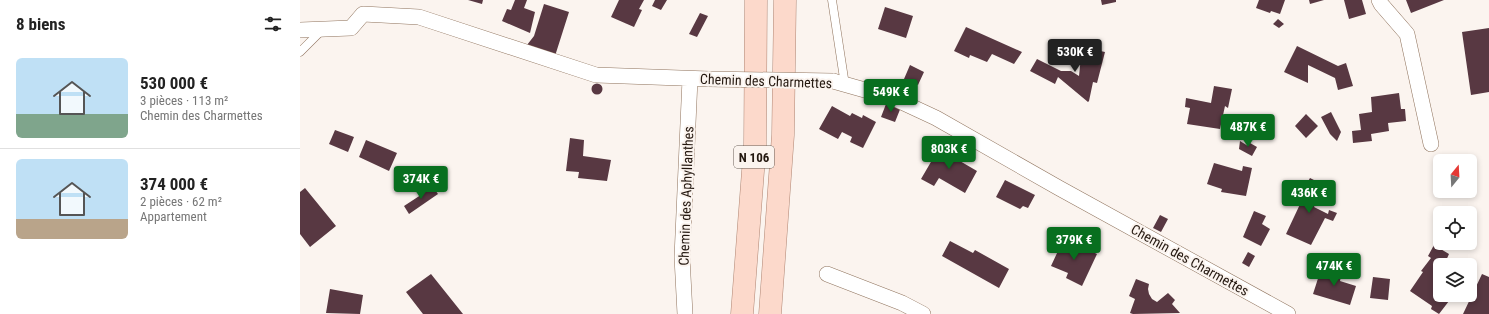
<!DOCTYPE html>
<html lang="fr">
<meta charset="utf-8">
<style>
:root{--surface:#fff;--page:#f2f2f2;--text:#222;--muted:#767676;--line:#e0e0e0;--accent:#086f1f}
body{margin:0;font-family:"Roboto Condensed",sans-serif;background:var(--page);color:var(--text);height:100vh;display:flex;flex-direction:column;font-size:15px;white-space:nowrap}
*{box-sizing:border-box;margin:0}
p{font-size:13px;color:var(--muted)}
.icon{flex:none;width:22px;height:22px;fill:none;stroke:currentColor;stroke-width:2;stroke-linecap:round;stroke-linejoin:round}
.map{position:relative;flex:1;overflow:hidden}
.side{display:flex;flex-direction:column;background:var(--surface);width:300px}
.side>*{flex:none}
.needle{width:26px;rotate:18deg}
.tools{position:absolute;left:1133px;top:154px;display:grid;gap:8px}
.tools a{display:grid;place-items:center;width:44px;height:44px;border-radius:6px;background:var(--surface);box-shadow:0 2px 6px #0003;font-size:20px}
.price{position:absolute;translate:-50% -34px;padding:0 9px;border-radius:4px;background:var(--accent);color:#fff;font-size:13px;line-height:26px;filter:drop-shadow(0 1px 2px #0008)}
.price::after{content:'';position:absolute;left:50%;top:24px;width:12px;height:9px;margin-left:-6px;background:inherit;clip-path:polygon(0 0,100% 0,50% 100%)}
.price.selected{background:#222;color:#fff}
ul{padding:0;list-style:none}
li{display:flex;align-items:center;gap:12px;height:100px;padding:0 16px}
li+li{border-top:1px solid var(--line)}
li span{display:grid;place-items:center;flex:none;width:112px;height:80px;border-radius:6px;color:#555}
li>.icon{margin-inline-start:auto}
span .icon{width:48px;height:48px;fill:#fffc;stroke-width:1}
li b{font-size:17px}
h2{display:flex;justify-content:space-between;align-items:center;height:48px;padding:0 16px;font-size:17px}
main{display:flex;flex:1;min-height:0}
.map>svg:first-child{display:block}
.building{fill:#583842}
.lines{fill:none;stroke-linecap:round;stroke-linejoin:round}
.service-casing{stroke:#90745e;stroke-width:9}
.minor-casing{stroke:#90745e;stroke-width:16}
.primary-casing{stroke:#af8573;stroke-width:23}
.service{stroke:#fff;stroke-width:8}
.minor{stroke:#fff;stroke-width:15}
.primary{stroke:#fcd9cb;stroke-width:22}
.minor-bridge-casing{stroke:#90745e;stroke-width:16;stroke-linecap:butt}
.minor-bridge{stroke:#fff;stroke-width:15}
.labels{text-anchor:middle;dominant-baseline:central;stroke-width:4;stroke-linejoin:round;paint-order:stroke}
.shield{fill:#fbf4ef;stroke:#645a53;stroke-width:1}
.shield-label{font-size:13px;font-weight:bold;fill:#241810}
.street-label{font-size:14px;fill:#241810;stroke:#fbf4ef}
</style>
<main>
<section class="side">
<h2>8 biens<svg class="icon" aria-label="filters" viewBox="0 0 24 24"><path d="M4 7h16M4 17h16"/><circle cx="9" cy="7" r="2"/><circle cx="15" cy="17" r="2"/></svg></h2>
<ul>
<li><span style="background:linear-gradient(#bfe0f5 70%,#7fa58c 0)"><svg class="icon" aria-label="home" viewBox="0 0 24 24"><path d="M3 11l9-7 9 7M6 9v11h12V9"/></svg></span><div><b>530 000 €</b><p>3 pièces · 113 m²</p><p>Chemin des Charmettes</p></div></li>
<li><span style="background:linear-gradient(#bfe0f5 75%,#b9a48a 0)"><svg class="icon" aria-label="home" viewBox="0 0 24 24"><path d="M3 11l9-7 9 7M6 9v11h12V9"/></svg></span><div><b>374 000 €</b><p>2 pièces · 62 m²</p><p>Appartement</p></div></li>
</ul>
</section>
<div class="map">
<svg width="1189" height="314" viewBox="0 0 1189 314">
<rect width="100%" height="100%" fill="#fbf4ef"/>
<path class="building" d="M168,0h15l-1,4z
M215,0h12l-3,8 11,4 -5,21 -28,-12 5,-12 4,1z
M319,0h25l-5,9 3,1 -8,17 -23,-10z
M355,0h12l-6,10 -9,-4z
M801,0h15v2l-14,3z
M959,0h26l-5,14 -9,-3 -1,2 -14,-5z
M1009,0h15l-14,4z
M1044,0h18l4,14 -17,5z
M1106,0h38l-33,13z
M244,4l25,8 -14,44 -28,-11 7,-9z
M585,7l28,9 -7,22 -28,-9z
M400,13l8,3 -11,21 -8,-3z
M978,19l6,5 -5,4 -6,-4z
M666,27l56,25 -8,12 -22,-10 -5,8 -17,-7 -1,3 -15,-7z
M1189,28v64l-18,3 -9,-63z
M997,46l41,20 8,-3 7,23 -15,4 -3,-12 -27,-13v18l-24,-11z
M782,47l23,5 -8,31 -4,-1 -4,19 -1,1 -30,-25 -3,7 -25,-13 7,-12 24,12h10l8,5z
M610,65l14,7 -6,13 -14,-6z
M291.5 89a5.5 5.5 0 1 1 11 0a5.5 5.5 0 1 1-11 0Z
M914,86l18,3 -4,19 -3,-2 -5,23 -33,-5 3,-16 -5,-1 1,-9 25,5z
M1099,93l2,16h4l1,12 -18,2 1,8 -18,3 1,7 -19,2 -1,-12 9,-1 -2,-16 13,-2 -1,-15z
M586,104l15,3 -6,15 -14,-5z
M532,106l18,10 2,-3 10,5 1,-3 13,7 -13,26 -13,-6 2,-5 -10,-5 -4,7 -19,-10z
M1031,112l10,20 -4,9 -7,-7 -9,-17z
M1006,114l12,12 -12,12 -11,-12z
M35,130l19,7 -6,15 -19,-8z
M270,138l14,2 -1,16 28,4 -4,21 -29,-3 1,-6 -13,-1z
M66,140l31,13 -8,18 -30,-14z
M940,141l8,5 2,-3 7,4 -5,9 -13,-7z
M642,143l14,8 -3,6 24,14 -12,22 -26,-15 -5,8 -13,-7z
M914,163l28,8 1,-5 9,2 -6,28 -25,-4 1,-3 -15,-5z
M1010,178l14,7 -10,22 14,7 1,-4 8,3 -4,8 -8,-3 -14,27 -25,-11 16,-34 -4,-1z
M705,180l30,15 -7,13 -5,-2 -3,3 -24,-12z
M133,187l5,7 -29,20 -5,-8z
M5,188l31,38 -26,21 -10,-13v-42z
M954,211l12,5 -4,8 8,5 -9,17 -18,-9z
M860,215l8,4 -7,13 -8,-4z
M764,238l33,16 -15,32 -16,-8 2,-5 -17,-7z
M650,241l23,12 2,-3 34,19 -10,19 -57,-32z
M1134,245l15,9 -5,11h-4v4l-3,5 -4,5 7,5v11l9,6 -10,13 -8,-5 1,-3 -22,-15 13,-19 -2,-1 10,-13 -3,-2z
M948,252l7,4 -6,11 -7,-4z
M1022,266l20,6 -2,9 16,5 -6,19 -37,-11z
M131,274l32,40h-40l-17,-22z
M1182,274l7,3v37h-26z
M1073,277l17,2 -2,21 -18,-2z
M836,279l13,5 -1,5 1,5 3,5 5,3 11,-9 7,7 -3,4 8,9 -47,1 -3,-1 5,-14 -6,-3z
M30,289l33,6 -3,19 -34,-1z"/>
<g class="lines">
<g class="service-casing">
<path id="service" d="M532,0l13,85
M0,52l22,-22"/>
</g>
<g class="minor-casing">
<path id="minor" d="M1079,0l2,4 26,30 24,110
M0,30l51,-2 12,-14 56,3 177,58 113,4
M533,81l60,17 43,20 123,70 229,126
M527,274l75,29 21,11
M385,314l-3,-57 8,-178"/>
</g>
<g class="primary-casing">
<path id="primary" d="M442,314l13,-169 1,-145
M470,314l13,-179 2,-135"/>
</g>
<use href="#service" class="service"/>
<use href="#minor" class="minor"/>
<use href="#primary" class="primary"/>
<g class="minor-bridge-casing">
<path id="minor-bridge" d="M409,79l124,2"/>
</g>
<use href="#minor-bridge" class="minor-bridge"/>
</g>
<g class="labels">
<rect class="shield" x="434" y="146" width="40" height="22" rx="3"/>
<g class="shield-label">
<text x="454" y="157">N 106</text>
</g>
<g class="street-label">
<text transform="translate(466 81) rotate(2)">Chemin des Charmettes</text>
<text transform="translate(386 196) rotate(-88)">Chemin des Aphyllanthes</text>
<text transform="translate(890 260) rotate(29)">Chemin des Charmettes</text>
</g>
</g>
</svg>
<div class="tools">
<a><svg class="needle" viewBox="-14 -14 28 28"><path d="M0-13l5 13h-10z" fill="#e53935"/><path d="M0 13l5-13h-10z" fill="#767676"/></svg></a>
<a><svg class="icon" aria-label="locate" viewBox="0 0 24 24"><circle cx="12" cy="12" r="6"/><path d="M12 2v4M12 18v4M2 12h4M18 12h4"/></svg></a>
<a><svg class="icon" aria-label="layers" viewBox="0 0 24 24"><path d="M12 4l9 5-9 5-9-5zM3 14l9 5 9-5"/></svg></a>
</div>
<b class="price selected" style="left:775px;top:73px">530K €</b>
<b class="price" style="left:591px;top:113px">549K €</b>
<b class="price" style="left:948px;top:148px">487K €</b>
<b class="price" style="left:649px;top:170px">803K €</b>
<b class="price" style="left:121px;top:200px">374K €</b>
<b class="price" style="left:1009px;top:214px">436K €</b>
<b class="price" style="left:774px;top:261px">379K €</b>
<b class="price" style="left:1034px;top:287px">474K €</b>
</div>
</main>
